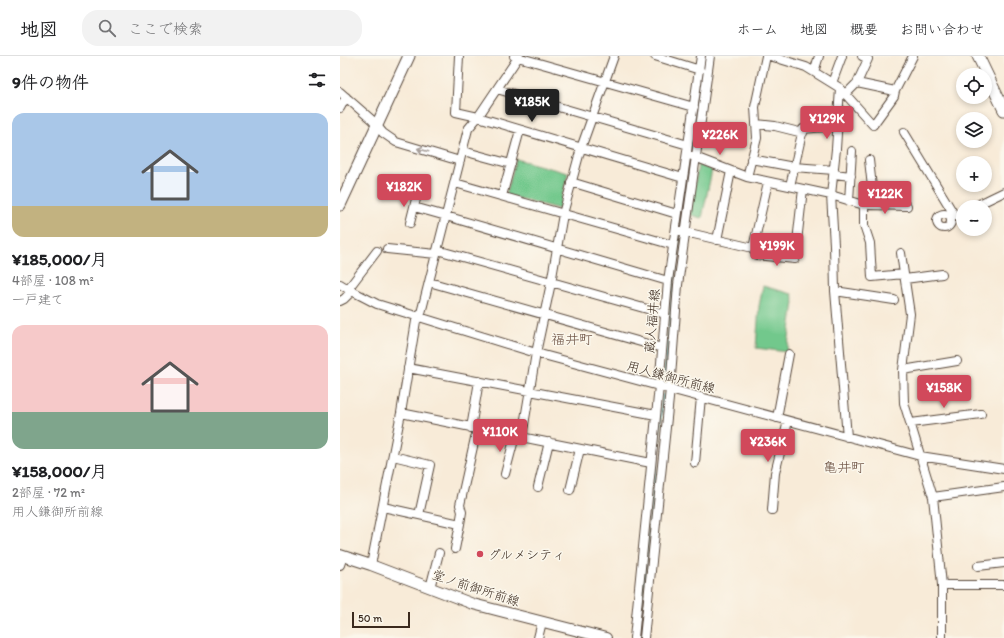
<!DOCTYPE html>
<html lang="ja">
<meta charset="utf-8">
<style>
:root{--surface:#fff;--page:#f2f2f2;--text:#202124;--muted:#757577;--line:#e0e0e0;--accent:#d1495b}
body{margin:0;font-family:Itim,"Klee One",sans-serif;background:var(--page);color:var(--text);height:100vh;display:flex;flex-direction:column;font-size:15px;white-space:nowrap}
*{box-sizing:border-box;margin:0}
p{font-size:13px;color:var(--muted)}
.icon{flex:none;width:22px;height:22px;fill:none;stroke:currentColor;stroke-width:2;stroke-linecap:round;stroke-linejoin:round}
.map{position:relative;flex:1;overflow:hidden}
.details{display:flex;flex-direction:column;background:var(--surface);width:340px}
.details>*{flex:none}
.controls{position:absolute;left:616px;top:12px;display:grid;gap:8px}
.controls a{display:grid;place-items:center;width:36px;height:36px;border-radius:50%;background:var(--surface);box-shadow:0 2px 6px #0003;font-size:20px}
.scale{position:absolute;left:12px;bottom:10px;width:58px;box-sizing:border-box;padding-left:4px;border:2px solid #3b2a1e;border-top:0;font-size:11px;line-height:14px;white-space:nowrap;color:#3b2a1e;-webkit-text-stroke:3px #fbf7ec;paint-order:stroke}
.price{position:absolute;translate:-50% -34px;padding:0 9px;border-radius:4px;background:var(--accent);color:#fff;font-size:13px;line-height:26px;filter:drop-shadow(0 1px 2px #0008)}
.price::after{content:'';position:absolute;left:50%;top:24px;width:12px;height:9px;margin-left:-6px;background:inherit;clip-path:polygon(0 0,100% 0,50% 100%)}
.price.active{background:#222;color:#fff}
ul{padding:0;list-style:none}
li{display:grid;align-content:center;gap:8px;height:212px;padding:0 12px}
li span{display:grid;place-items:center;height:124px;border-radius:12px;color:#555}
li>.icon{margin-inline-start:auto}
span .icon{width:72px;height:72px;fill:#fffc;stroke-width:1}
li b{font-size:17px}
h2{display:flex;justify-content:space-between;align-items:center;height:48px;padding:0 12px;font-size:17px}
header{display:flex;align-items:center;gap:24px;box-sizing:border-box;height:56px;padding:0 20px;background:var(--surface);border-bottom:1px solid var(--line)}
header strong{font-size:19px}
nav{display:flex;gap:22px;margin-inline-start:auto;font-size:14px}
.search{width:280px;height:36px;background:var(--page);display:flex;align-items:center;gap:10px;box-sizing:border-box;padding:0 14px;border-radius:16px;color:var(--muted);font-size:15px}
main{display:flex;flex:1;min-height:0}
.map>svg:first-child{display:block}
.green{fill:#72c88c;stroke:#567955}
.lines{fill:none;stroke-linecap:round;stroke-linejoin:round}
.stream{stroke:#52c0c7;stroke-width:2.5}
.minor-casing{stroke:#57473a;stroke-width:10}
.tertiary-casing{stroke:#57473a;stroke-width:12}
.secondary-casing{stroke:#57473a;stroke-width:13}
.minor{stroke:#fff;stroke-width:8}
.tertiary{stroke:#fff;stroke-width:10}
.secondary{stroke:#fff;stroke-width:11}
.oneway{stroke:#a79f9a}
.poi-dot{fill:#d1495b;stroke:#fbf7ec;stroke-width:1.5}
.labels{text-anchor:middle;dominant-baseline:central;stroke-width:3;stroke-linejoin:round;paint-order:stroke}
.street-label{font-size:13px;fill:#3b2a1e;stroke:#fbf7ec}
.poi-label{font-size:13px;fill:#3b2a1e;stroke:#fbf7ec;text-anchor:start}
.neighbourhood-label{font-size:14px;fill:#6c5142;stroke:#fbf7ec}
</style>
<header>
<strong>地図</strong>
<div class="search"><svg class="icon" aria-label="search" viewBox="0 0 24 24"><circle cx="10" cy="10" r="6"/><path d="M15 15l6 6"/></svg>ここで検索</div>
<nav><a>ホーム</a><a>地図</a><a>概要</a><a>お問い合わせ</a></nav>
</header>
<main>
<section class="details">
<h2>9件の物件<svg class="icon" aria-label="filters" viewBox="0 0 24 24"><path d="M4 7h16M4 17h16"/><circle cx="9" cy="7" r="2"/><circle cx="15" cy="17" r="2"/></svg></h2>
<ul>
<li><span style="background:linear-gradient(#a9c7e8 75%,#c2b280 0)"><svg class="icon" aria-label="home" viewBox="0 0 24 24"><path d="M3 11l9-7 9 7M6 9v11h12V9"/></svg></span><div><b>¥185,000/月</b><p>4部屋 · 108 m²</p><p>一戸建て</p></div></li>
<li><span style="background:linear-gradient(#f6c9c9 70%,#7fa58c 0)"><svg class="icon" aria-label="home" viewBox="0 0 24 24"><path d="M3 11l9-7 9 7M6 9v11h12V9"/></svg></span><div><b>¥158,000/月</b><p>2部屋 · 72 m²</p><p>用人鎌御所前線</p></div></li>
</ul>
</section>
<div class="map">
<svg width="664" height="582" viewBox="0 0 664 582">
<rect width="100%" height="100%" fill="#fbf7ec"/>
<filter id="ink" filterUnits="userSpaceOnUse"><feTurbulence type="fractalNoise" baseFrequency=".025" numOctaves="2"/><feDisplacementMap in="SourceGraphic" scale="8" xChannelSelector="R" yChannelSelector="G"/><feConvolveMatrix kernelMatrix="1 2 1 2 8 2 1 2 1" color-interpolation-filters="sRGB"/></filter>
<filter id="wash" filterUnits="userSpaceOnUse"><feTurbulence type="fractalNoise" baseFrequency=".012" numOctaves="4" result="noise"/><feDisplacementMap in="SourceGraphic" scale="16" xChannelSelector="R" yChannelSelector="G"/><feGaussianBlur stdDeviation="0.9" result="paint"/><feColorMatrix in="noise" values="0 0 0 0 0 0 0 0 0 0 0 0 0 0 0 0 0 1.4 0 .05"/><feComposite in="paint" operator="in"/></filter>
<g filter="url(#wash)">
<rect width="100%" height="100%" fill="#f8ebd8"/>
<path class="green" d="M176,103l52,14 -9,36 -53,-14z
M358,109l14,5 -10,48 -12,-3z
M423,230l29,8 2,8 -7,50 -31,-4 3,-42z"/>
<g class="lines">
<path class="stream" d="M358,49l8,-49
M324,327l10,-105 12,-94
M298,582l25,-243"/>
</g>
</g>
<g filter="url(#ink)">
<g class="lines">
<g class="minor-casing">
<path id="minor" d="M119,0l-3,56 22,5 205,61
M174,0l180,51
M315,0l45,14
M430,0l36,11 34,21 33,37 21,-29 1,-5
M474,16l5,-16
M492,27l10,-27
M517,27l11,-24 -6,-3
M500,32l-4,61 -5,46 3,50 1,46 12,146
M157,33l191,56
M0,36l32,28 11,13 13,9 64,19
M506,38l11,-11 38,8 18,-35
M0,52l6,-11
M416,68l19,2 28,7
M564,76l51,84
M123,95l48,13
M347,98l60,23 84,18 33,10v20l6,18 2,34 32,-3 6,40 -7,56 1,33 29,94 9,88v53
M411,103l43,8 40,3
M529,104l5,45
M494,118l17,2
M407,121l10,-39 -2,-31 11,-51
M231,126l106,32
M115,127l218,62
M450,130l13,-57 34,-3
M162,140l18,-66
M509,145l3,-50
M529,149l38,1
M74,151l32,9 222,65
M633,151l31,-15
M597 165a7 7 0 1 1 14 0a7 7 0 1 1-14 0Z
M70,167l6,-24
M341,175l72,17 3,7 39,4 8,-70
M377,184l14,-69
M413,192l15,-66
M47,193l49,5
M97,194l228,64
M561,197l3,21
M565,223l37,-5
M89,226l233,66
M0,228l8,5 29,15 159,49 384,103 84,13
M8,233l29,-38
M495,235l59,9
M0,245l4,-2 8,-8
M68,312l248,47
M563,314l54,-9
M61,357l250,50
M437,362l12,-64
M571,367l70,-9
M131,372l8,-47
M182,381l14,-84 15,-70 12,-69 18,-66 33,-92
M53,400l37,9 -11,50
M355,407l6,-66
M165,418l10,-38
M198,431l11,-45
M230,434l10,-41
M593,441l71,-10
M43,451l77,17 2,-12 -2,-7 17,-76
M432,454l3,-37 13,-52
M115,493l5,-25
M0,509l3,-9
M31,509l30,-152 15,-92 4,-4 48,-188 10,-12 41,-61
M638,510l26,-3
M602,529h62
M90,532l9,-35
M198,582l4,-16
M294,582l25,-252 9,-105 33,-225
M304,582l26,-249 8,-104 32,-229"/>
</g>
<g class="tertiary-casing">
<path id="tertiary" d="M0,499l31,10 102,39 133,34"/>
</g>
<g class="secondary-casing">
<path id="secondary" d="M638,0l26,54
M0,149l69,-149"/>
</g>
<use href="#minor" class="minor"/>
<use href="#tertiary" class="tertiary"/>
<use href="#secondary" class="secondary"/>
</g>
<defs><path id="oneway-shaft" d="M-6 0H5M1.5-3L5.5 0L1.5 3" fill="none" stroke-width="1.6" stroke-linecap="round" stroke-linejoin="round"/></defs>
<use class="oneway" href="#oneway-shaft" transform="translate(83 94) rotate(-164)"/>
</g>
<circle class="poi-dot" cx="140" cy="498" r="4"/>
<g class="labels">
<g class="street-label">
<text transform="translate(312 265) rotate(-85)">蔵人福井線</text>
<text transform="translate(331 321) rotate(15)">用人鎌御所前線</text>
<text transform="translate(136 532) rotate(18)">堂ノ前御所前線</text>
</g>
<g class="poi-label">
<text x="148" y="498">グルメシティ</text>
</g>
<g class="neighbourhood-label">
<text x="232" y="283">福井町</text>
<text x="504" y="411">亀井町</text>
</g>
</g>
</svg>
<div class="controls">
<a><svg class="icon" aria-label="locate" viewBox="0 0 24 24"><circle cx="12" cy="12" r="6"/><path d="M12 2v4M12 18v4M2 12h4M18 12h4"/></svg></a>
<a><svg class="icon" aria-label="layers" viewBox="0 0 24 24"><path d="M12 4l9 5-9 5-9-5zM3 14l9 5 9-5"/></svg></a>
<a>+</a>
<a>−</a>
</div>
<div class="scale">50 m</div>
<b class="price active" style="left:192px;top:67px">¥185K</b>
<b class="price" style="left:487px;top:84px">¥129K</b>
<b class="price" style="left:380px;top:100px">¥226K</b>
<b class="price" style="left:64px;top:152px">¥182K</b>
<b class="price" style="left:545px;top:159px">¥122K</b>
<b class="price" style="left:437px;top:211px">¥199K</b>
<b class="price" style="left:604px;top:353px">¥158K</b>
<b class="price" style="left:160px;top:397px">¥110K</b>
<b class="price" style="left:428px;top:407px">¥236K</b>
</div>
</main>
